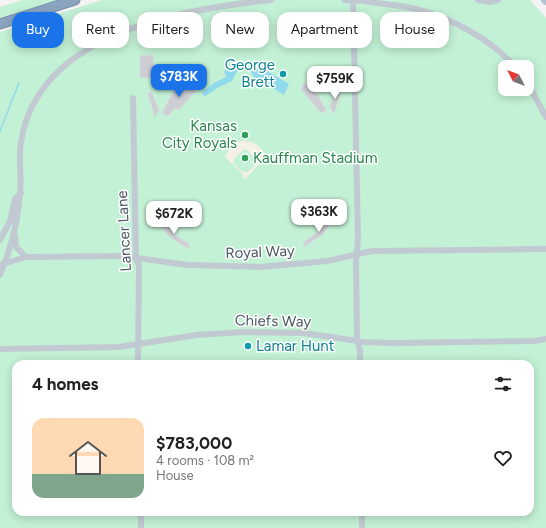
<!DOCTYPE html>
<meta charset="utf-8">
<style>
:root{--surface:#fff;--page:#f6f6f6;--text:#202124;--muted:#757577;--accent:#1a73e8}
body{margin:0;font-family:Figtree,sans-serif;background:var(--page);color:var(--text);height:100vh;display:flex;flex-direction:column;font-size:15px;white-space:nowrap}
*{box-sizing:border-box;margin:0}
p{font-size:13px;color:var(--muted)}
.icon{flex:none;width:22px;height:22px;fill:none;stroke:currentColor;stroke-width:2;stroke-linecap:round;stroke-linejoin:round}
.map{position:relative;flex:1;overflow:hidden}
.drawer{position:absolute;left:12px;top:360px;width:522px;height:156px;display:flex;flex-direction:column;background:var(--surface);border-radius:12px;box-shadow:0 2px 10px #0003}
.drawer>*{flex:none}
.banner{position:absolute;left:12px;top:12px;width:522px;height:36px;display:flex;gap:8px}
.needle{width:26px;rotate:312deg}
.tools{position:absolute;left:498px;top:60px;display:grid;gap:8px}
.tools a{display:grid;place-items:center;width:36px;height:36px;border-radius:8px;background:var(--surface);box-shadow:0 2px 10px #0003;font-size:20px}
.price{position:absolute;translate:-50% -34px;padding:0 9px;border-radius:8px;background:#fff;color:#222;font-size:13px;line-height:26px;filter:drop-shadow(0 1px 2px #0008)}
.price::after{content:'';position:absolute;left:50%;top:24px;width:12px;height:9px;margin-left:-6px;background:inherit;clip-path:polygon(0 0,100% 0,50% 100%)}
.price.selected{background:var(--accent);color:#fff}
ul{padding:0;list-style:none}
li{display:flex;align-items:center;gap:12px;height:100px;padding:0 20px}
li span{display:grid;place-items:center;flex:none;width:112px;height:80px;border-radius:12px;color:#555}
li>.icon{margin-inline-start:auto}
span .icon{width:48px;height:48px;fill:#fffc;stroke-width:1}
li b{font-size:17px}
h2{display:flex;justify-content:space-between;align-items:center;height:48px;padding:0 20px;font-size:17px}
.chip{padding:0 14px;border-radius:12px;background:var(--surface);box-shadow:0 2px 10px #0003;font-size:14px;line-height:36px}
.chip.selected{background:var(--accent);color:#fff}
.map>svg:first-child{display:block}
.green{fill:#c3f1d5;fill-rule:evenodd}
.sand{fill:#f5f0e5;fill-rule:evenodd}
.water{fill:#90daee}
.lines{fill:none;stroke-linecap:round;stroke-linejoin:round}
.stream{stroke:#90daee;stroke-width:1.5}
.building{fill:#cdcfd5;stroke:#d7d9de}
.highway-casing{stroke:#7690ad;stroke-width:11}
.minor{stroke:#c1cad2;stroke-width:6}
.major{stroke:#b3c2d1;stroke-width:8}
.highway{stroke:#8ba5c1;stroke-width:9}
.minor-bridge{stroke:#c1cad2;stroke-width:6}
.culture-dot{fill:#0f9aa8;stroke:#fff;stroke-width:1.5}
.leisure-dot{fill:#2e9e5b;stroke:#fff;stroke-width:1.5}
.labels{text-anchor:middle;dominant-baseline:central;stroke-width:3;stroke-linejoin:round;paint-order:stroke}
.culture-label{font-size:15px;fill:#0d838f;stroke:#fff;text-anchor:end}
.leisure-label{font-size:15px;fill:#27864d;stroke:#fff;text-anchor:end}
.street-label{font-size:15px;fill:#4a5661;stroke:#fff}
</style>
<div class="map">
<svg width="546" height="528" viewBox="0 0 546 528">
<rect width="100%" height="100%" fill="#f5f3f3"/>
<path class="green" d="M22,0h39l-61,19v-12z
M102,0h428l16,18v510h-546v-496zM505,67h22v22h-22zM16,364h514v148h-514z"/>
<path class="sand" d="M240,141c13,-1 21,4 26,16l-21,22 -2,-1 -1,-5 -17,-16 6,-10zM243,150h4l11,12 -10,10h-5l-10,-9 2,-5z"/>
<path class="water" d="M239,67l-7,14 -13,6 -15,10 -2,-5 12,-9 12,-6 -2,-6z
M248,67l21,5 20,12 -5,11 -16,-10 -12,-4z"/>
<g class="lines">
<path class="stream" d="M0,131l19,-48"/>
</g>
<path class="building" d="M153,55l1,22 -14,1v-22z
M189,81l6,10 -16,19 -4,-2 -7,8 -6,-3 11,-21z
M305,83l10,7 11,20 -5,3 -20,-24z
M337,88l4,3 -7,23 -4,-7z
M151,91l8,19 -4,7 -7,-23z
M329,217l3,4 -9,13 -19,13v-5l15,-11z
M163,220l11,14 15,10v5l-13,-8 -9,-7 -7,-10z"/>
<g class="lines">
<g class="highway-casing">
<path id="highway" d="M0,24l75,-24"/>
</g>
<path class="minor" d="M353,0l5,239 -2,21 1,80 3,10v14
M478,0l11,2 9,-2
M364,1c17,3 35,4 52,8 35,9 75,30 99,58
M527,82l19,35
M133,98l3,161 3,6 -1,99
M15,236l1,11 10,10
M0,240l10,-19 5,-22 6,-6
M0,265l26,-8 97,-1 65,9 73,2 66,-6 45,-10 174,-2
M0,275c11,-26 18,-53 20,-82 2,-17 -2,-34 1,-51 17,-109 160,-133 250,-142
M0,349l119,-2 78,-12 46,-3 61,1 60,9 28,1 143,-2 11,-2
M141,512v16
M362,512v16"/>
<path class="major" d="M545,0l1,1"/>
<use href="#highway" class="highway"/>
<path class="minor-bridge" d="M345,0l19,1"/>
</g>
<g class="culture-dot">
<circle cx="283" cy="74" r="4"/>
<circle cx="248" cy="346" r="4"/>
</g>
<g class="leisure-dot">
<circle cx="245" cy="135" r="4"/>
<circle cx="245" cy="158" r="4"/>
</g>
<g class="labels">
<g class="culture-label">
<text x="275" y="65">George<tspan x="275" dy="17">Brett</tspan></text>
<text x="256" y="346" text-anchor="start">Lamar Hunt</text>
</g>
<g class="leisure-label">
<text x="237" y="126">Kansas<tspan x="237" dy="17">City Royals</tspan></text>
<text x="253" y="158" text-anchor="start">Kauffman Stadium</text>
</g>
<g class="street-label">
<text transform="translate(124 231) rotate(-93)">Lancer Lane</text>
<text transform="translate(260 252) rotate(-2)">Royal Way</text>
<text transform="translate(273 321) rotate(1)">Chiefs Way</text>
</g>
</g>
</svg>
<div class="tools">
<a><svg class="needle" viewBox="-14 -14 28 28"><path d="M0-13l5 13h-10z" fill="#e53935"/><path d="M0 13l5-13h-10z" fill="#757577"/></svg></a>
</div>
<b class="price selected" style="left:179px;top:98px">$783K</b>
<b class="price" style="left:335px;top:100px">$759K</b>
<b class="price" style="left:319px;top:233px">$363K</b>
<b class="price" style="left:174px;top:235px">$672K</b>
<div class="banner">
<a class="chip selected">Buy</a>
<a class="chip">Rent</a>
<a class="chip">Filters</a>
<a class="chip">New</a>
<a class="chip">Apartment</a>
<a class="chip">House</a>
</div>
<section class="drawer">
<h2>4 homes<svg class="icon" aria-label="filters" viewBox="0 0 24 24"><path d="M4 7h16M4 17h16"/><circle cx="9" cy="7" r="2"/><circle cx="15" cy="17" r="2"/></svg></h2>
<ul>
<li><span style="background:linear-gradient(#ffd9b3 70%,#7fa58c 0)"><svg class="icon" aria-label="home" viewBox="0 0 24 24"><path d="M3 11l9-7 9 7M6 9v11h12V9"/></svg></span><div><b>$783,000</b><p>4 rooms · 108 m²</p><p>House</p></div><svg class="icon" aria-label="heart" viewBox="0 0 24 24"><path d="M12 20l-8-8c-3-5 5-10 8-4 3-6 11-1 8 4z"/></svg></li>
</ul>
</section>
</div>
